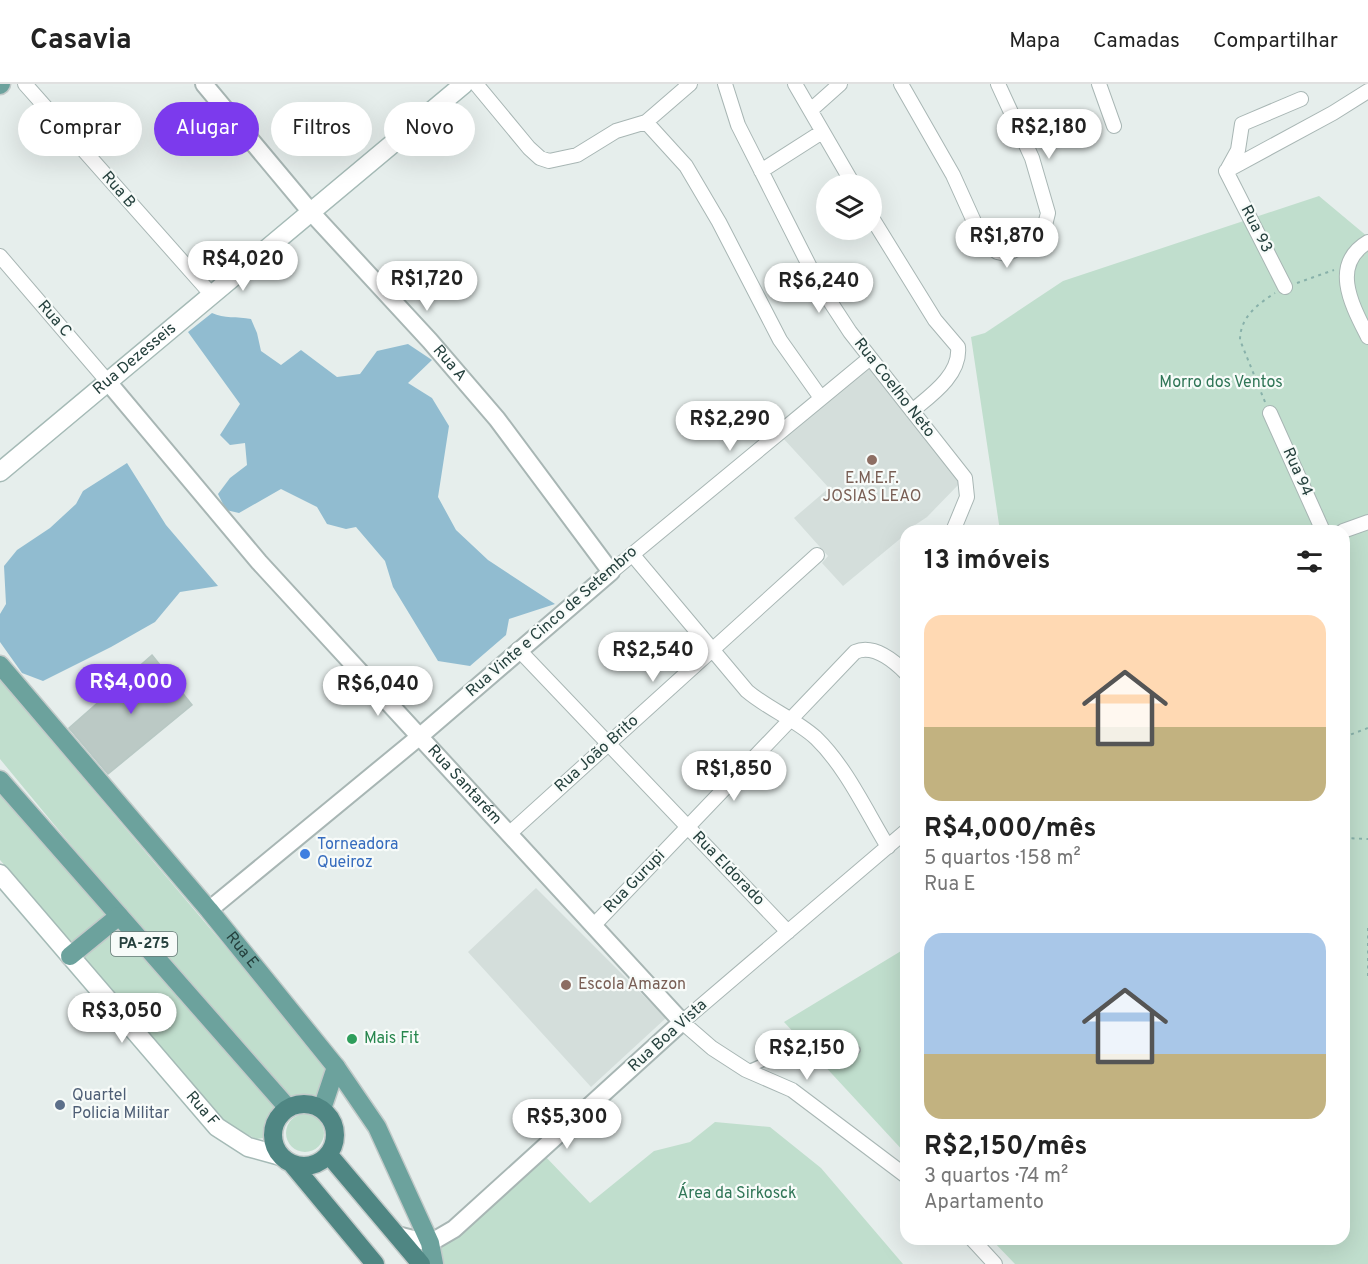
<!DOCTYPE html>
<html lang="pt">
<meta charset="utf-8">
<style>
:root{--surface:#fff;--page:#f2f2f2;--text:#222;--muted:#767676;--line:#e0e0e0;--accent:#7c3aed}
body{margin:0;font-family:Overpass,sans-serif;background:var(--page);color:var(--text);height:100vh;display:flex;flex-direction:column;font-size:22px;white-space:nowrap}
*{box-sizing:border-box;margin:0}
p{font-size:20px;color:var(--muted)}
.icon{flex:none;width:33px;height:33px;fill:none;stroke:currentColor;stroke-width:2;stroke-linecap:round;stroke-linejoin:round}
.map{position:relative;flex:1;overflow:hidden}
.panel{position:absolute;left:900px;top:441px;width:450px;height:720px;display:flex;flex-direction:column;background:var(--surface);border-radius:18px;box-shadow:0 6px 24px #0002}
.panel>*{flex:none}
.guide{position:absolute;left:18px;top:18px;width:570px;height:54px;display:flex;gap:12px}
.controls{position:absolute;left:816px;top:90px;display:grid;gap:12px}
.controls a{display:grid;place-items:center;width:66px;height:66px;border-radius:50%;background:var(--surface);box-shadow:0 6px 24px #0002;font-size:30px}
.price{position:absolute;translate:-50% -51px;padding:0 14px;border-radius:21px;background:#fff;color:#222;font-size:20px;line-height:39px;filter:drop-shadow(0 2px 3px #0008)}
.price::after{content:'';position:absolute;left:50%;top:36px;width:18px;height:14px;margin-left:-9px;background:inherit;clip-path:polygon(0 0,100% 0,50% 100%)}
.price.current{background:var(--accent);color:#fff}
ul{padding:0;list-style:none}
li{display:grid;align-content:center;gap:12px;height:318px;padding:0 24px}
li span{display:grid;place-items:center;height:186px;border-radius:18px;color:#555}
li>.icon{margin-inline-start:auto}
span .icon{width:108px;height:108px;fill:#fffc;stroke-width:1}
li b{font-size:26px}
h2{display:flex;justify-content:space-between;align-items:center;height:72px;padding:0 24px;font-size:26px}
.chip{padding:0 21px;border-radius:27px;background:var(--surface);box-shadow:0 6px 24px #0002;font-size:21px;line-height:54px}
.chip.current{background:var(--accent);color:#fff}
header{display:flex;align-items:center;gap:36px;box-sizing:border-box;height:84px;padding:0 30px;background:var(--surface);border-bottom:2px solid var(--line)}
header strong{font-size:28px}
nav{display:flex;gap:33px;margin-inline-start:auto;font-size:21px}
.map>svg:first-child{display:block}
.built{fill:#d4dedb}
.green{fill:#c0decd}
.water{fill:#91bcd0}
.building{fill:#bbc9c5;stroke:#b8c8c4;stroke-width:1.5}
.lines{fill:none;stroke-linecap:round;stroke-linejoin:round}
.service-casing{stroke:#a8b6b4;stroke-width:10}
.minor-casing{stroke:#a8b6b4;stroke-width:16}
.tertiary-casing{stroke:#a8b6b4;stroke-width:20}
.secondary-casing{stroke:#a5bab6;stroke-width:21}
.primary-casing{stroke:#c2cac9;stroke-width:21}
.trunk-casing{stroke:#c2cac9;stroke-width:21}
.path{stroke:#88b1aa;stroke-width:2;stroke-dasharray:3 4.5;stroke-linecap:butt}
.service{stroke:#fff;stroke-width:7}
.minor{stroke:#fff;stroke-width:14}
.tertiary{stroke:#fff;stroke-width:16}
.secondary{stroke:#fff;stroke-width:18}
.primary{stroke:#6ca29d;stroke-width:18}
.trunk{stroke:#4f8683;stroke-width:18}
.education-dot{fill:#8d6e63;stroke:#f7fbf9;stroke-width:2}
.shop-dot{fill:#3f7fe0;stroke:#f7fbf9;stroke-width:2}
.leisure-dot{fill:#2e9e5b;stroke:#f7fbf9;stroke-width:2}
.service-dot{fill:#5c6f8a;stroke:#f7fbf9;stroke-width:2}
.labels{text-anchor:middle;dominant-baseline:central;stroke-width:4.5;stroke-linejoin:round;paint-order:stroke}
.shield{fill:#f7fbf9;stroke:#647875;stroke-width:1.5}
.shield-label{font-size:15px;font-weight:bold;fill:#25403d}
.street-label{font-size:16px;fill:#25403d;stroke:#f7fbf9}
.park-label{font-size:16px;fill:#307657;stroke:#f7fbf9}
.education-label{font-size:16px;fill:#785e54;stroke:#f7fbf9}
.shop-label{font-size:16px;fill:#366cbe;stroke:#f7fbf9;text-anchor:start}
.leisure-label{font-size:16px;fill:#27864d;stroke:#f7fbf9;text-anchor:start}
.service-label{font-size:16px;fill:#4e5e75;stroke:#f7fbf9;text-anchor:start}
</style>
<header>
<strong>Casavia</strong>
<nav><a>Mapa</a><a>Camadas</a><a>Compartilhar</a></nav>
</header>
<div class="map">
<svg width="1368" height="1180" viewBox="0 0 1368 1180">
<rect width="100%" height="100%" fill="#e6eeec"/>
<path class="built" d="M869,283l91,116 -33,34 -21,14v3l-63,52 -21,-23 6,-7 -34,-38 35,-30 -47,-51z
M536,804l130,130 -75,69 -123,-135z"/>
<path class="green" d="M1319,112l49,41v1027h-353l-24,-25h353v-708h-344l-29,-194 14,-4 78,-52z
M0,596l328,388 -7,21 -12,15 -21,4 -288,-349z
M0,698l275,323 -3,32 -16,2 -32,-17 -224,-262z
M906,864v206l-122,-132z
M286 1049a19 19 0 1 1 38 0a19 19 0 1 1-38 0Z
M715,1038l55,5 51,41 82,96h-479l119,-110 47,49 64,-52 36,-9z"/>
<path class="water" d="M212,229c12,6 25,3 39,6l6,14 4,18 20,14 20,-15 36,27 23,-3 17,-23 31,-7 24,16 -24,23 24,15 17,28 -11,71 18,33 32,30 67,44 -46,15 -3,16 -36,31 -32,-5 -45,-74 -8,-26 -29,-34 -10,2 -19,-5 -10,-17 -36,-18 -42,24 -13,-3 -8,-16 12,-16 17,-13 -2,-22 -15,2 -10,-10 20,-31 -52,-72z
M127,379l39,62 52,61 -38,6 -25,30 -44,25 -68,34 -21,-8 -22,-31v-28l6,-10 -2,-38 13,-16 33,-22 26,-24 7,-13z"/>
<path class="building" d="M152,571l40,50 -84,69 -39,-46z"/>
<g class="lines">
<g class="service-casing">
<path id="service" d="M746,986l64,-28 10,-2 36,10"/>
</g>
<g class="minor-casing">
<path id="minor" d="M25,0l187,211
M476,0l53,64 11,10 9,3 28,-6 39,-24 30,-9 44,-38
M725,0l13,41 80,158 32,49 115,146 2,19 -14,34
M795,0l58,100
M901,0l52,91 28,62 16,15 9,2 9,-4 29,-21 4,-16 -16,-55 -34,-74
M1099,0l15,42
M812,25l28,-25
M646,38l40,44 33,56 61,118 41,58
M1227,86l11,-20 4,-26 59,-25
M761,87l61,-39
M1226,87l107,-58 35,-22
M1226,87l59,116
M872,134l63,102 23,27c3,28 -28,49 -46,64
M1368,158c-39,23 -15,65 0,95
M0,172l108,126
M1270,329l53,118
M1343,447l25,-9
M632,470l115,137c21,18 48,28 69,47 30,29 50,73 72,109
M611,488l259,-214
M518,565l270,283
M906,747l-224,191 30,26 34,22 46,20 114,86
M510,749l307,-278
M594,841l261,-273c18,-8 38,8 51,21
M972,1155l23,25"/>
</g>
<g class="tertiary-casing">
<g id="tertiary">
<path id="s1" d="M204,0l106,127 120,130 67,78 114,153 -192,165 -210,173"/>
<path id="s2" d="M108,298l151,180 423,460 -228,207 -24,14 -33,-8"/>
</g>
</g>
<g class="secondary-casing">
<g id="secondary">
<path id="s3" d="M0,388l464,-388"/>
<path id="s4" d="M0,790l217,253 31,20 33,9"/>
</g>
</g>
<g class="primary-casing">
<g id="primary">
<path d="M0,1l1,-1"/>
<path id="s5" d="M0,581l209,245 127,157 41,60 53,116 4,21"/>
<path d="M0,696l288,328"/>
<path d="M70,872l49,-40"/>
<path d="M322,1025l14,-42"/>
</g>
</g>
<g class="trunk-casing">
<path id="trunk" d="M273 1051a31 31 0 1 1 62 0a31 31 0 1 1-62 0Z
M329,1071l92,109
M292,1080l83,100"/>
</g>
<path class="path" d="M1297,199l37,-13
M1265,318l-25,-62c0,-23 18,-36 35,-47
M1344,653l24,-9
M1344,754l24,1
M1368,844v52"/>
<use href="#service" class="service"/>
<use href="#minor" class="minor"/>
<use href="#tertiary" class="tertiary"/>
<use href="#secondary" class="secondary"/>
<use href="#primary" class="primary"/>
<use href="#trunk" class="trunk"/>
</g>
<g class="education-dot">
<circle cx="872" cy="376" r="6"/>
<circle cx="566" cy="901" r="6"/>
</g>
<circle class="shop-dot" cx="305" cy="770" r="6"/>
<circle class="leisure-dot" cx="352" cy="955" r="6"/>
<circle class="service-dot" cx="60" cy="1021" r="6"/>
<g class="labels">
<rect class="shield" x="111" y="848" width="66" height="24" rx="4.5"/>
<g class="shield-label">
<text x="144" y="860">PA-275</text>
</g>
<g class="street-label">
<text transform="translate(118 106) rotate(49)">Rua B</text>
<text transform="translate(1256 145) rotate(63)">Rua 93</text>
<text transform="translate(54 235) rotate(49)">Rua C</text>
<text stroke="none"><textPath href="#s3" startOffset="176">Rua Dezesseis</textPath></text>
<text stroke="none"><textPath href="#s1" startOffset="372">Rua A</textPath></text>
<text transform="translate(894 304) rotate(52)">Rua Coelho Neto</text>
<text transform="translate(1297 388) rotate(66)">Rua 94</text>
<text transform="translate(552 538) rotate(-41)">Rua Vinte e Cinco de Setembro</text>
<text transform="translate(597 670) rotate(-42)">Rua João Brito</text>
<text stroke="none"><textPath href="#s2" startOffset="538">Rua Santarém</textPath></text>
<text transform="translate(728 785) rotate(46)">Rua Eldorado</text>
<text transform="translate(635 798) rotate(-46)">Rua Gurupi</text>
<text stroke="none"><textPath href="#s5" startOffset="374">Rua E</textPath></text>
<text transform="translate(668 952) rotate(-42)">Rua Boa Vista</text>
<text stroke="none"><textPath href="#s4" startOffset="310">Rua F</textPath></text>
</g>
<g class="park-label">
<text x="1221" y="299">Morro dos Ventos</text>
<text x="737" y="1110">Área da Sirkosck</text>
</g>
<g class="education-label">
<text x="872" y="395">E.M.E.F.<tspan x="872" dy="18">JOSIAS LEAO</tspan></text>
<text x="578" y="901" text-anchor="start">Escola Amazon</text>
</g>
<g class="shop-label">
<text x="317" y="761">Torneadora<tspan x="317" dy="18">Queiroz</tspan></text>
</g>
<g class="leisure-label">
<text x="364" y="955">Mais Fit</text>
</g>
<g class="service-label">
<text x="72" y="1012">Quartel<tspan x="72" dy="18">Policia Militar</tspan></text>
</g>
</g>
</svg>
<div class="controls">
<a><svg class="icon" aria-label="layers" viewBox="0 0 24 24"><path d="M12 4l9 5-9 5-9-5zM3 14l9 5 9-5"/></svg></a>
</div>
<b class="price" style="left:1049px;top:76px">R$2,180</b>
<b class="price" style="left:1007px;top:185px">R$1,870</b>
<b class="price" style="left:243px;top:208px">R$4,020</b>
<b class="price" style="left:427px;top:228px">R$1,720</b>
<b class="price" style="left:819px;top:230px">R$6,240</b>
<b class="price" style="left:730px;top:368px">R$2,290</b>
<b class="price" style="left:653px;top:599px">R$2,540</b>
<b class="price current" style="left:131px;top:631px">R$4,000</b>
<b class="price" style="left:378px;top:633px">R$6,040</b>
<b class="price" style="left:734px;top:718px">R$1,850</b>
<b class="price" style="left:122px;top:960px">R$3,050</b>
<b class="price" style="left:807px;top:997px">R$2,150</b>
<b class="price" style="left:567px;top:1066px">R$5,300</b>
<div class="guide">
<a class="chip">Comprar</a>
<a class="chip current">Alugar</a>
<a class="chip">Filtros</a>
<a class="chip">Novo</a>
</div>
<section class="panel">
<h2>13 imóveis<svg class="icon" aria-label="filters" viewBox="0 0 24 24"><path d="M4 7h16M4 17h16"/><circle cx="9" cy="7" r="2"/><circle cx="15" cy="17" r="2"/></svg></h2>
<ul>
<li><span style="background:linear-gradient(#ffd9b3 60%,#c2b280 0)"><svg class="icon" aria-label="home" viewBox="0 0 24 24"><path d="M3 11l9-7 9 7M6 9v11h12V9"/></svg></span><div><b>R$4,000/mês</b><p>5 quartos · 158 m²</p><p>Rua E</p></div></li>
<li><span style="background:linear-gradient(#a9c7e8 65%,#c2b280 0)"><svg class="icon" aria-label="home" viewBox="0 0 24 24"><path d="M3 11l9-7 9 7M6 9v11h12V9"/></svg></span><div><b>R$2,150/mês</b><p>3 quartos · 74 m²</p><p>Apartamento</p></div></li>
</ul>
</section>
</div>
